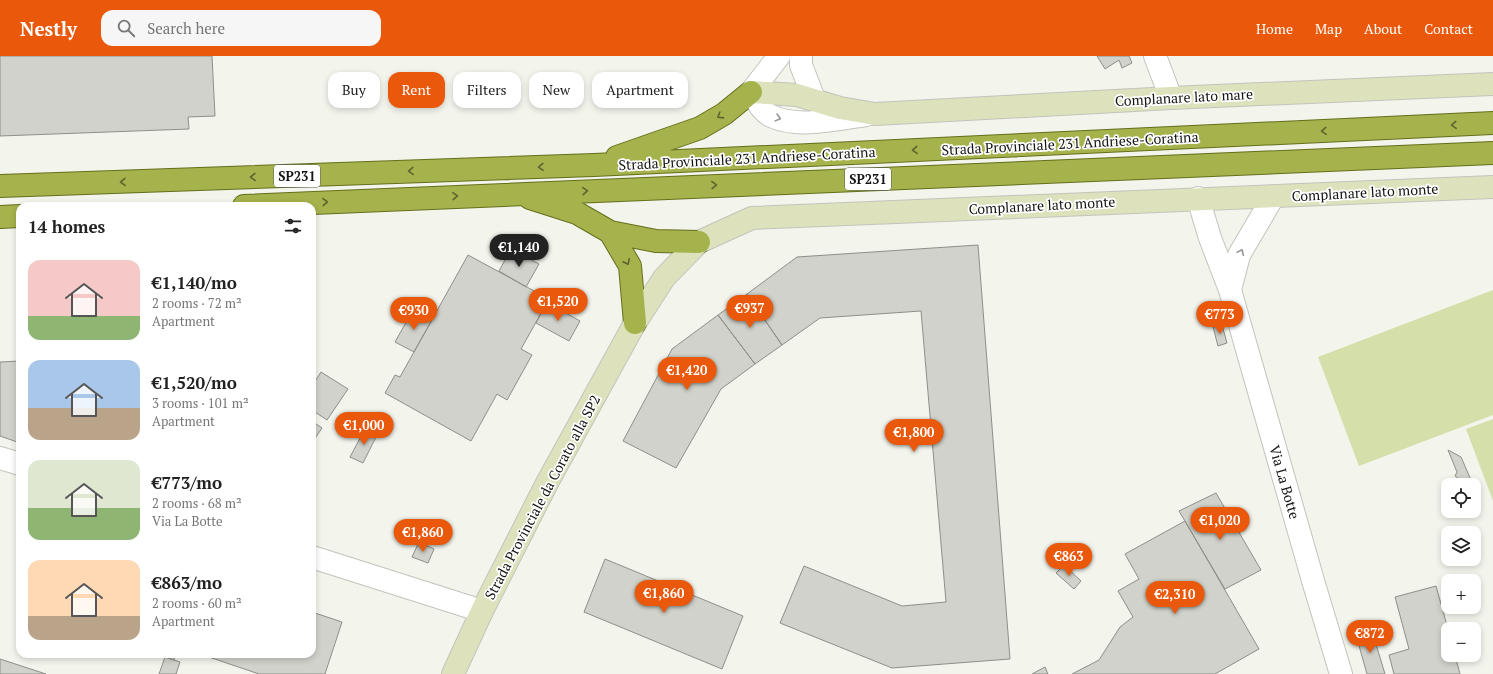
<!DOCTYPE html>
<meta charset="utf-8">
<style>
:root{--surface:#fff;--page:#f6f6f6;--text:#222;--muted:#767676;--accent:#ea580c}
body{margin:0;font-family:"PT Serif",serif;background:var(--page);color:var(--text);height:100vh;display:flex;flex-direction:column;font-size:15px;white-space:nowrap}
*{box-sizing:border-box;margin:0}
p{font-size:13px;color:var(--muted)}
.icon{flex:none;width:22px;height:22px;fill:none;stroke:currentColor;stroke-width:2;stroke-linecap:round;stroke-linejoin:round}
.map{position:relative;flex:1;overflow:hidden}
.sheet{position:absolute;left:16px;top:146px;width:300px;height:456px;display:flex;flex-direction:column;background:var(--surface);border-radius:12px;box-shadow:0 2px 6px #0003}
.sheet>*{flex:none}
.hud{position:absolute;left:328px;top:16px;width:380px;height:36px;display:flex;gap:8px}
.controls{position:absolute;left:1441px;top:422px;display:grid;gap:8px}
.controls a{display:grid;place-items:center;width:40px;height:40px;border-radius:8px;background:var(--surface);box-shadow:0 2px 6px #0003;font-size:20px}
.price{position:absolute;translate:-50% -34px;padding:0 9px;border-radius:14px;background:var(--accent);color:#fff;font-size:13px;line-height:26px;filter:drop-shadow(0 1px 2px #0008)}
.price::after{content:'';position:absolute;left:50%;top:24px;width:12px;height:9px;margin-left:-6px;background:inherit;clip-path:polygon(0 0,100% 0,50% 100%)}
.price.current{background:#222;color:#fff}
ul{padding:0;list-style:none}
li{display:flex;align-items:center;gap:12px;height:100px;padding:0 12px}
li span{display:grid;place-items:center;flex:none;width:112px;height:80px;border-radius:12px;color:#555}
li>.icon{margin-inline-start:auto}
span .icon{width:48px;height:48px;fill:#fffc;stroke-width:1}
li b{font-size:17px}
h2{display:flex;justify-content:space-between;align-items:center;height:48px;padding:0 12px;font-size:17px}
.pill{padding:0 14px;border-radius:12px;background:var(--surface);box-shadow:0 2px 6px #0003;font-size:14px;line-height:36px}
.pill.current{background:var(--accent);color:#fff}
header{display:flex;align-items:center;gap:24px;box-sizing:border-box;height:56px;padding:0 20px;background:var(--accent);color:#fff}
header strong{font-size:19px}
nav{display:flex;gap:22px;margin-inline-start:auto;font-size:14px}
.search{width:280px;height:36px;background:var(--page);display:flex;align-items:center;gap:10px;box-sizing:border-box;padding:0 14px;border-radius:12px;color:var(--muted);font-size:15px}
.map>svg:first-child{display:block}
.green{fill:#d5dfaa}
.building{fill:#d0d2cb;stroke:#8d8f88}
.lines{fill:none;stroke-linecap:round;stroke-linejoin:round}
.minor-casing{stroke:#c2c4bc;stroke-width:24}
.tertiary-casing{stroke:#c2c4bc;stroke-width:24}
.secondary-casing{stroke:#c2c4bc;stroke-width:24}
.trunk-casing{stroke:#646f1b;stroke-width:24}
.minor{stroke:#fff;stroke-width:22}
.tertiary{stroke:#fff;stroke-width:22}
.secondary{stroke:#dde2bc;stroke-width:22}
.trunk{stroke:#a6b24c;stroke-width:22}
.oneway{stroke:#5e6430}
.oneway2{stroke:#969695}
.labels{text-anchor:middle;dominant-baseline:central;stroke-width:3.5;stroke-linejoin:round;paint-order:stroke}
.shield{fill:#fff;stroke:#5b5c5a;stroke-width:1}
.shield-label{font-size:13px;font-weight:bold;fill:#151613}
.street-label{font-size:14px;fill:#151613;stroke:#fff}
</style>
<header>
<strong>Nestly</strong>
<div class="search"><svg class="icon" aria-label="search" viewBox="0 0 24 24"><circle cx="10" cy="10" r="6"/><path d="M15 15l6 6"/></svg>Search here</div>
<nav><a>Home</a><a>Map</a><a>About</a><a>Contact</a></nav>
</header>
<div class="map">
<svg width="1493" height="618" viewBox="0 0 1493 618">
<rect width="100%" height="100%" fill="#f3f5ed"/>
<path class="green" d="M1493,234v125l-134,51 -41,-109z
M1493,363v82l-27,-72z"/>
<path class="building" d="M0,0h212l3,60 -27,1 1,12 -189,7z
M1097,0h32l3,7 -10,5 -3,-8 -14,9z
M978,189l32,414 -118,9 -112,-45 24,-57 98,40 44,-4 -25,-291 -101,7 -38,27 -35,-51 50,-37z
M511,193l28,15 -13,23 -27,-16z
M468,199l81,44 -28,50 11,6 -25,45 -10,-6 -26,47 -86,-48 10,-18 5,2z
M747,238l35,51 -27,19 -37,-49z
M547,246l33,19 -11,20 -33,-18z
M413,254l19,10 -18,32 -19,-10z
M718,259l37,49 -34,25 -45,79 -53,-27 49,-92z
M1222,269l5,18 -9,3 -5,-19z
M20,305v82l-20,-7v-74z
M321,316l27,17 -21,31 -15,-10v-24z
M312,365l10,7 -10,15z
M365,373l12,6 -14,28 -13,-6z
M1448,394l13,7 10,23 -3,5 -13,-9 2,-4z
M1216,437l45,77 -36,19 -46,-78z
M1185,465l74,128 -44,25h-143l27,-14 21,-33 13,-10 -15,-26 21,-12 -14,-25z
M419,486l15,7 -6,14 -16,-6z
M605,503l138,57 -21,53 -138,-57z
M1064,509l17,16 -7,8 -18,-16z
M1436,530l12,43v26h7l5,19h-66l-5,-19 20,-6 -14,-52z
M312,556l30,10 -17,52h-66l-59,-20h112z
M1372,575l13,43h-18l-11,-39z
M167,598h9l-2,6 -9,-3z
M165,601l15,5 -4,12h-17z
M0,603l46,15h-46z
M1045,611l3,7h-16z"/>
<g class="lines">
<g class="minor-casing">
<path id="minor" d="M1155,0l16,42
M1198,142l12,40 20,52 84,294 27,90
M1230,234l9,-35 34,-58
M0,402l20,6
M312,501l170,54"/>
</g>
<g class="tertiary-casing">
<path id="tertiary" d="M779,0l-28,36c5,7 11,20 20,24 27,13 66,3 95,-1
M801,0v9l13,34"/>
</g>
<g class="secondary-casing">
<path id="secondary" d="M751,36l46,3 43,13 35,6 296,-16 322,-14
M453,618l29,-63 65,-128 88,-160 29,-45 35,-36 53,-24 741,-31"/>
</g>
<g class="trunk-casing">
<path id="trunk" d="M617,101l83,-29 24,-14 27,-22
M0,130l594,-21 899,-42
M530,142l47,15 33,19 20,34 5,57
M244,150l1249,-53
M0,161l20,-1
M610,176l46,9 43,1"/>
</g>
<use href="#minor" class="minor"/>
<use href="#tertiary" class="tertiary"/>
<use href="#secondary" class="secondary"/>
<use href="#trunk" class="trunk"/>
</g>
<defs><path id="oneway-chevron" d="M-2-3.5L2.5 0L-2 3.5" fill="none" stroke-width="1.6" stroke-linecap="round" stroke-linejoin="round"/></defs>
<g class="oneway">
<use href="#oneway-chevron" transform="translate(720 60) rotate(148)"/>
<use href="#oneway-chevron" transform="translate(1454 69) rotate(177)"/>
<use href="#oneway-chevron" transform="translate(1324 75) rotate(177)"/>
<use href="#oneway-chevron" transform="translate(915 94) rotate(177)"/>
<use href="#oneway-chevron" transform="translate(541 111) rotate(178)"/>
<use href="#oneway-chevron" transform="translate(411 115) rotate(178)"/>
<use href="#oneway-chevron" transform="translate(253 121) rotate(178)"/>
<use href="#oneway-chevron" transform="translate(123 126) rotate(178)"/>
<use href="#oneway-chevron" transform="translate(714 129) rotate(-2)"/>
<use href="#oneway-chevron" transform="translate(585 135) rotate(-2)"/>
<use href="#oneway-chevron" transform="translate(455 140) rotate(-3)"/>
<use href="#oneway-chevron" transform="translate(325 146) rotate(-3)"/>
<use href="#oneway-chevron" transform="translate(627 206) rotate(64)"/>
</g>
<g class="oneway2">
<use href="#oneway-chevron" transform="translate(778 62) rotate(15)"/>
<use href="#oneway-chevron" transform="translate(1241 196) rotate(-66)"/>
</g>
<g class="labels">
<g class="shield">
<rect x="274" y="109" width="46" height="22" rx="3"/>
<rect x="845" y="112" width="46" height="22" rx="3"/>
</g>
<g class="shield-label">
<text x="297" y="120">SP231</text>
<text x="868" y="123">SP231</text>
</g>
<g class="street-label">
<text transform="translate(1184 41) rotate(-3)">Complanare lato mare</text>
<text transform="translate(1070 87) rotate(-3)">Strada Provinciale 231 Andriese-Coratina</text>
<text transform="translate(747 102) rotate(-3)">Strada Provinciale 231 Andriese-Coratina</text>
<text transform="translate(1365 136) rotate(-3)">Complanare lato monte</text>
<text transform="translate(1042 149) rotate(-3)">Complanare lato monte</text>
<text transform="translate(1285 426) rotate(74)">Via La Botte</text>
<text transform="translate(542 441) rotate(-62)">Strada Provinciale da Corato alla SP2</text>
</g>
</g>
</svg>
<div class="controls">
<a><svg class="icon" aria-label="locate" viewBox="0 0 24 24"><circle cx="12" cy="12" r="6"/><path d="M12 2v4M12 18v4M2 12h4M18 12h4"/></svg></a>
<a><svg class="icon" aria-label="layers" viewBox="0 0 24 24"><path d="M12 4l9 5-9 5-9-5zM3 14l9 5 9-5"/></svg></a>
<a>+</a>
<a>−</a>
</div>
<b class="price current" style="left:519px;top:212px">€1,140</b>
<b class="price" style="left:558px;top:266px">€1,520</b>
<b class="price" style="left:750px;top:273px">€937</b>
<b class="price" style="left:414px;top:275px">€930</b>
<b class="price" style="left:1220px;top:279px">€773</b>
<b class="price" style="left:687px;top:335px">€1,420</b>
<b class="price" style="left:364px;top:390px">€1,000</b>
<b class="price" style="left:914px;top:397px">€1,800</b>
<b class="price" style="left:1220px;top:485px">€1,020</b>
<b class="price" style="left:423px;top:497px">€1,860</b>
<b class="price" style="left:1069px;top:521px">€863</b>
<b class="price" style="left:664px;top:558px">€1,860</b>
<b class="price" style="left:1175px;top:559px">€2,310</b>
<b class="price" style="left:1370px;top:598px">€872</b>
<div class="hud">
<a class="pill">Buy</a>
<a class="pill current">Rent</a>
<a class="pill">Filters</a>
<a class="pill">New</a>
<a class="pill">Apartment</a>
</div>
<section class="sheet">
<h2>14 homes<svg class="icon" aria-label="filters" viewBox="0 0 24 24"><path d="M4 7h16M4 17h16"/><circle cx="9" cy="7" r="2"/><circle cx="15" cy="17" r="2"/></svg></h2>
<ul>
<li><span style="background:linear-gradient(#f6c9c9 70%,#8fb573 0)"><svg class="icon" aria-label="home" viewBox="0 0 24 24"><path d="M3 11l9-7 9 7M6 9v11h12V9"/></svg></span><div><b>€1,140/mo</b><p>2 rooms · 72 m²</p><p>Apartment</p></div></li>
<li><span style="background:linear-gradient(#a9c7e8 60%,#b9a48a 0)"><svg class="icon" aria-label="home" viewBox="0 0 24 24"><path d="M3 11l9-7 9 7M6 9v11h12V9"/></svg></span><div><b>€1,520/mo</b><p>3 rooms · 101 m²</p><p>Apartment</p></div></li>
<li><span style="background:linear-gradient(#dfe7d0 60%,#8fb573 0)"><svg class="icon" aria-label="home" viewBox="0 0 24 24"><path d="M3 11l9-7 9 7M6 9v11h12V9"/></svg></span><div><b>€773/mo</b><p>2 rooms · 68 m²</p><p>Via La Botte</p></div></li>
<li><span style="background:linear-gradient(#ffd9b3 70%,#b9a48a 0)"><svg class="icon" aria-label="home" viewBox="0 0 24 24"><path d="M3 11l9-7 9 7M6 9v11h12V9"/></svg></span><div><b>€863/mo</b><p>2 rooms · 60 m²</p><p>Apartment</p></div></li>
</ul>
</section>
</div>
